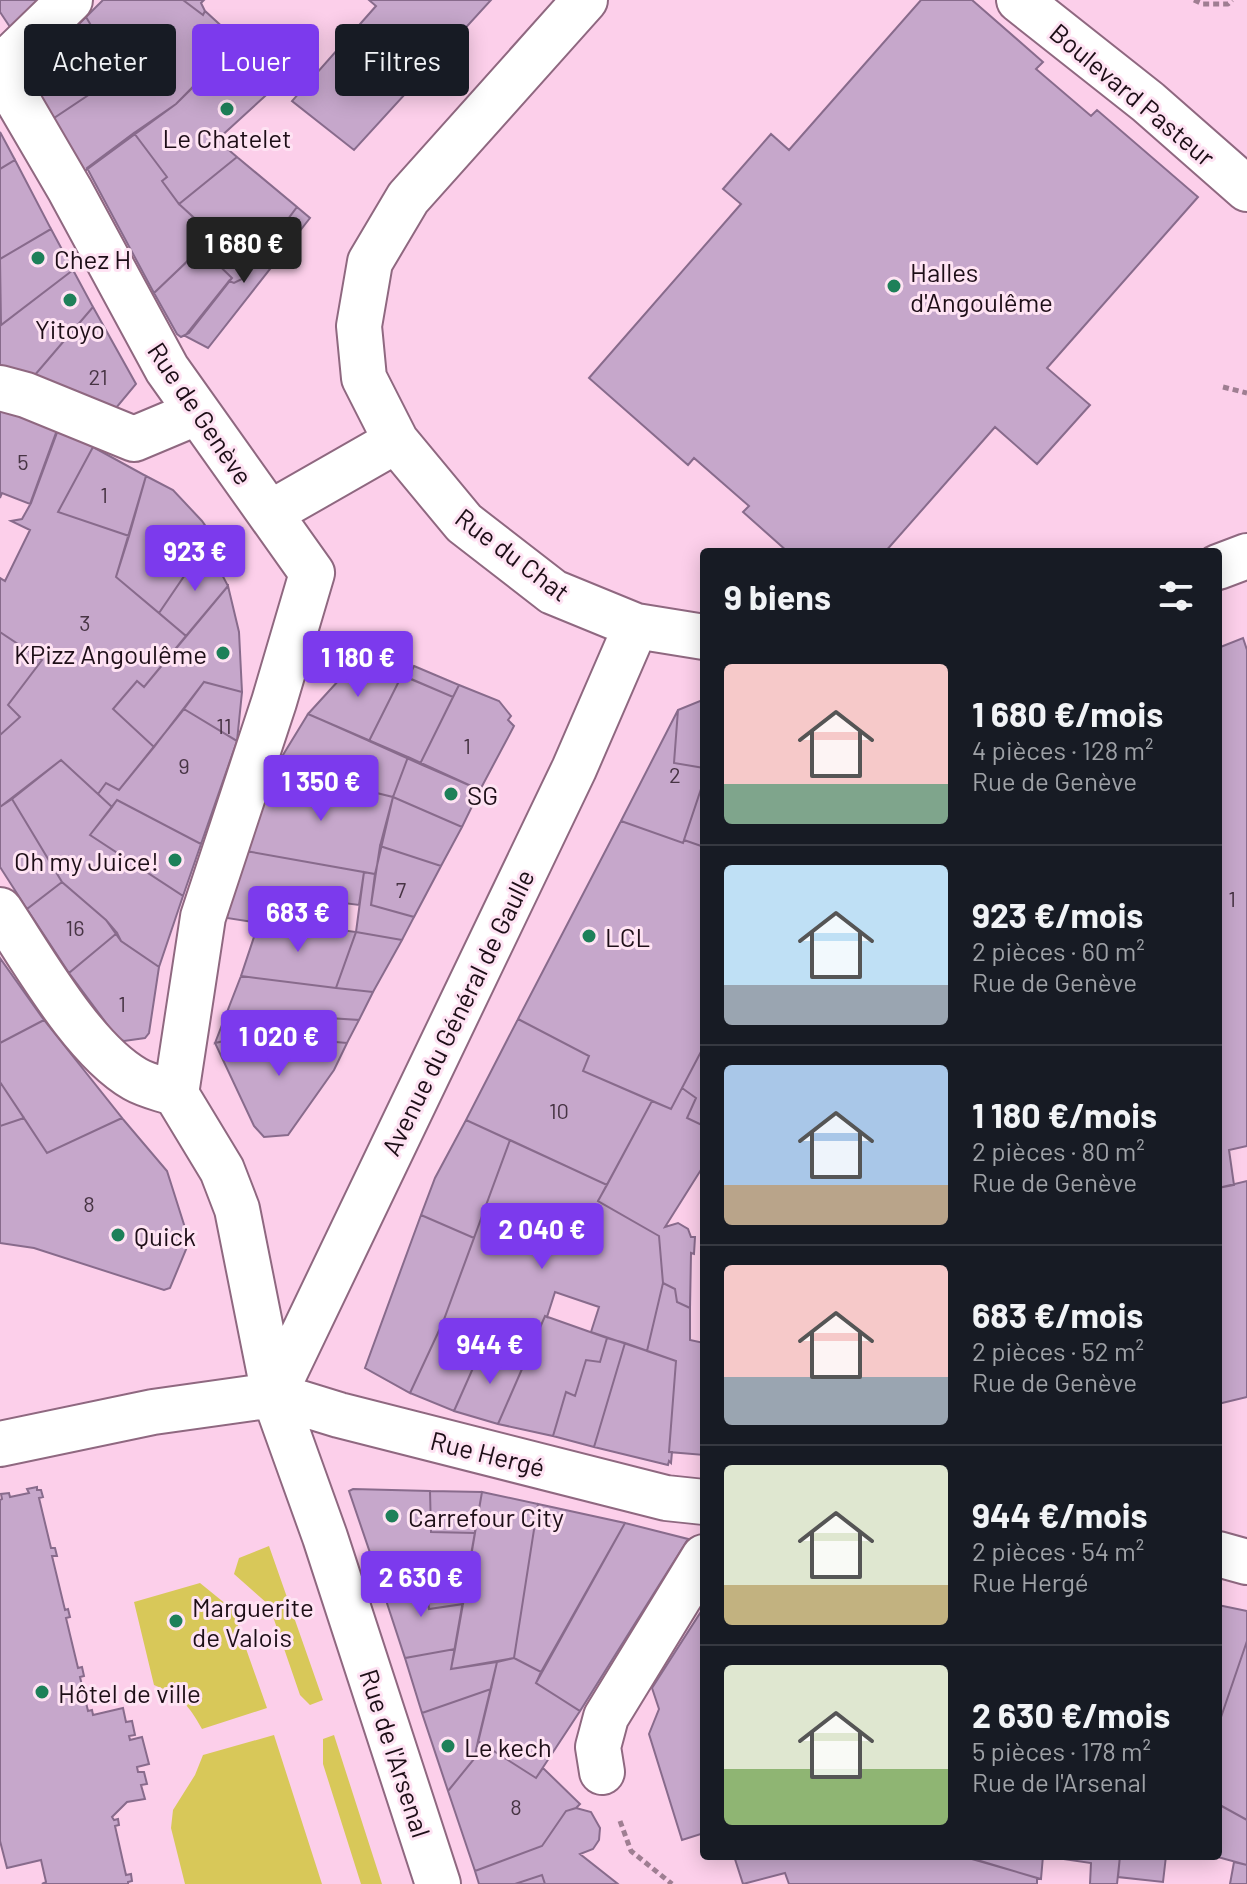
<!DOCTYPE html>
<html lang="fr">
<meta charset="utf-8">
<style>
:root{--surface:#171b24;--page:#242831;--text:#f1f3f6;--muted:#9ea1a6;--line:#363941;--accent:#7c3aed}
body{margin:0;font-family:Barlow,sans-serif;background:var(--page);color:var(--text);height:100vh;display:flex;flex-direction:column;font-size:30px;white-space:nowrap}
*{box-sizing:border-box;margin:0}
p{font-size:26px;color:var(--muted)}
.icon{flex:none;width:44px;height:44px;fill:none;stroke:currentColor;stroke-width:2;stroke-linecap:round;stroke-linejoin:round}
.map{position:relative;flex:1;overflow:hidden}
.panel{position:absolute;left:700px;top:548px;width:522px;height:1312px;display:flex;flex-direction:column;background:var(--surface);border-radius:8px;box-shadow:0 4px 20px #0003}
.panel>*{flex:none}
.top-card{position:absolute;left:24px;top:24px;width:556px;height:72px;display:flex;gap:16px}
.price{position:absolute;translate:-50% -68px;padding:0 18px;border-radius:8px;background:var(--accent);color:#fff;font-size:26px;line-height:52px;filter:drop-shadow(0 2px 4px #0008)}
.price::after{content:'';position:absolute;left:50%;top:48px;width:24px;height:18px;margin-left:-12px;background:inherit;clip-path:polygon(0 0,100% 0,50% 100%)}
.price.current{background:#222;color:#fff}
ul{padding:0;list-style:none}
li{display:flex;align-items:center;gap:24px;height:200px;padding:0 24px}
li+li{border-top:2px solid var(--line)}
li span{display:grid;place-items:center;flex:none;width:224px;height:160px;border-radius:8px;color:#555}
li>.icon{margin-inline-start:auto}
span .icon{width:96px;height:96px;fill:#fffc;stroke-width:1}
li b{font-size:34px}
h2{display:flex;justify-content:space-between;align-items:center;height:96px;padding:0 24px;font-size:34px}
.chip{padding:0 28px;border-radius:8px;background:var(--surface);box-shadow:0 4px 20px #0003;font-size:28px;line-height:72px}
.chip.current{background:var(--accent);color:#fff}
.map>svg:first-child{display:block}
.green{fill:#d8c859}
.building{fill:#c6a7cb;stroke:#886b8c;stroke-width:2}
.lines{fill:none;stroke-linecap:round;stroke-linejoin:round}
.minor-casing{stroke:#8f6880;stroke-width:48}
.path{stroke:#9f7e92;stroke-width:5;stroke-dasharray:6 4;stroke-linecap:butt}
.minor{stroke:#fff;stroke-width:44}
.poi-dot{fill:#1e8059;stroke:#fee3f3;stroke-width:3}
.labels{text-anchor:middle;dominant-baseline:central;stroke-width:6;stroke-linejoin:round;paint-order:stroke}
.number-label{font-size:22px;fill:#473444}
.street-label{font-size:26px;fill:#1d0e17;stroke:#fee3f3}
.poi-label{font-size:26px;fill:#1d0e17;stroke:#fee3f3;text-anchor:start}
</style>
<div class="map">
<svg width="1247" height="1884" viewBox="0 0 1247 1884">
<rect width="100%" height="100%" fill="#fccfea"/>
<path class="green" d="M269,1546l54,154 -13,5 -10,-10 -31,-90 -35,-31 5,-16z
M200,1583l32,26 35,99 -65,21c-13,-24 -22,-34 -48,-44l-20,-83z
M274,1735l48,149h-137l-14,-56 2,-18 22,-35 8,-20z
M334,1735l48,149h-21l-38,-120v-25z"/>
<path class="building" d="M0,0h46l-34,30 -12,-18z
M103,0h80l20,15 2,-4 34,31 -63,62 -94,69 -31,-53 69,-46 -34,-57z
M183,0h21l-3,3 4,8 -2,4z
M369,0h122l-137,150 -62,-49 84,-95z
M921,0h51l71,62 -7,7 55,47 6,-6 101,87 -151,171 43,37 -53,59 -42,-37 -110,125h-97l-45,-40 6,-6 -55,-48 -6,7 -99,-87 152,-174 -18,-15 48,-55 18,16z
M86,17l34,57 -69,46 -26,-50 39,-31z
M231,48l44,39 -58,53 20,17 -58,47 -17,-23 5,-4 -33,-44 42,-29z
M0,132l15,28 -15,9z
M134,133l33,44 -5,4 17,23 35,32 -60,57 -67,-125z
M237,157l60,50 -53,71 -10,5 -5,-2 3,-3 -31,-30 13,-12 -35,-32z
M15,160l36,69 -51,30v-90z
M297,207l13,11 -102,130 -23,-12 44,-55 5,2 10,-5z
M51,229l22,41 -72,55 -1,-66z
M201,248l31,30 -43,55 -8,4 -4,-3 -23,-41z
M73,270l20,37 -59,69 -34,-11v-39z
M93,307l43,77 -25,30 -77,-38z
M0,408l57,22 -27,74 -28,-11 -2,5z
M58,430l35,17 -35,65 71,24 -13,41 70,59 -42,51 -7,-6 -24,28 41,38 -35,43 -13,-7 -8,11 -37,-34 -61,47v-72l20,-18 -12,-12 34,-45 -42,-28v-54l5,3 25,-51 -19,-9 11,-2 9,-16z
M93,447l53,29 -17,60 -71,-24z
M146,476l27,14 29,31 12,17 -5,8 -3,-2 -47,69 -43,-36z
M206,544l22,42 -42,50 -27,-23z
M228,586l11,46 3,60 -38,-10 -50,65 -41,-38 24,-28 7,6z
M0,632l42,28 -34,45 12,12 -20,18z
M1243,638l4,12v496l-18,4 5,35 -16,3v-540z
M360,657l42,18 -33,66 -61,-27z
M414,666l45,19 -6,12 -45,-19z
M402,675l51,22 -33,67 -51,-23z
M204,682l38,10 -5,49 -53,-32z
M459,685l40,16 12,15 -3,4 6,6 -34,64 -60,-26z
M700,701l4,1v66l-30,-5 4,-53z
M184,709l53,32 -36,103 -84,-44 -5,7 -14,-13 8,-11 13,7z
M678,710l-4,53 30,5v12l-21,63 -62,-22z
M308,714l100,43 -15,40 -118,-29z
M408,757l72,33 -18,37 -69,-30z
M61,760l51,47 -22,28 93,61 -24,71 -38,-26 -15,-21 -44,-38 -50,-83z
M275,768l118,29 -18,77 -129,-23z
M704,780v67l-20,-7z
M393,797l69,30 -21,39 -61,-20z
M12,799l50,83 -35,27 -27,-42v-60z
M117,800l84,44 -18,52 -93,-61z
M621,821l62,22 1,-3 20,7v199l-33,63 -88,-38 6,-15 -71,-37z
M380,846l61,20 -27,51 -43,-12z
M246,851l118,21 -5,33 -54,-7 -3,27 -42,-6 -1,4 -32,-5 4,-29z
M364,872l11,2 -4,31 43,12 -12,23 -46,-8z
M62,882l44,38 11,13 -48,40 -42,-64z
M260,919l96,13 -20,56 -95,-12z
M356,932l46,8 -29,52 -37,-4z
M117,933l4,8 38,26 -10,66 -4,5 -21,3 -6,-2 -49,-66z
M0,958l44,62 -44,23z
M241,976l95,12 37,4 -14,28 -62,-4 -7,27 -49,-6 -26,6z
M297,1016l62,4 -12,23 -45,-4 -3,5 -9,-1z
M518,1019l71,37 -6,15 69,30 -45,84 -141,-65z
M44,1020l78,98 -75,35 -47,-71v-39z
M241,1037l58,7 3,-5 45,4 -13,27 -46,65 -24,2 -10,-11 -39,-83z
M704,1046v80l-17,-8 9,-20 -14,-10z
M0,1082l24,36 -24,8z
M682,1088l14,10 -9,20 17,8v39l-39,62 13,-4 10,6 3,8h4l-1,17 -3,-1 -1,55 -13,-6 -2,-13 -12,-6 -4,-47 -61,-35 54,-100 19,8z
M24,1118l23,35 75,-35 45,53 20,63 5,1 -22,53 -6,2 -130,-42 -34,-5v-117z
M466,1120l44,20 -36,98 -53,-23 14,-37z
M510,1140l97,45 -9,16 61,35 4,47 -16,68 -56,-19 8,-25 -44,-15 -8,25 -2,-1 -19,44 -45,-10 -27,61 -44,-18 33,-71z
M1247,1181v216l-29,7v-216z
M421,1215l53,23 -31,84 -33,71 -45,-25z
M663,1283l12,6 2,13 13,6v32l14,3v112l-35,-3 7,-91 -29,-10z
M545,1316l62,22 -7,24 -14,-2 -11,36 -9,-4 -13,44 -55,-12z
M607,1338l18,5 -31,104 -41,-11 13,-44 9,4 11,-36 14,2z
M625,1343l51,18 -7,91h3l-1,11 -2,-2 -1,4 -74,-18z
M481,1350l45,10 -28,64 -44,-13z
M37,1487v3h4l2,7 -4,1 12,50h4l2,8h-5l13,54 3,-1 2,8 -4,1 12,50 4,-1 2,9 -4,1 8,34 4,-1 1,5 30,-7 3,14 6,-1 3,14 -6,1 1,4 12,-3 7,27 -12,3 1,5h6l3,12 -6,1 4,14 -18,3 -15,15 2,3 4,-1 1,6 -4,1 11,49 5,-1 1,7 -4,1v2h-86l4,-2 -5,-22 -34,8 -7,-27v-341l2,-1 -1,-5 8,-1 1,4 19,-4 -2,-4z
M353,1489l77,2 1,41 44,1 -12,71 -34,5 -4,-33 -44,9 -32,-94z
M430,1491l52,1 -7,41 -44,-1z
M482,1492l56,12 -24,154 -63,11z
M538,1504l87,19 -84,149 -27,-14z
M625,1523l63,16 -108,172 -44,-28z
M425,1576l4,33 34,-5 -8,45 -50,9 -24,-73z
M1218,1605l29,6v30l-29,85z
M704,1607v226l-22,7 -33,-106 10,-25 -7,-21z
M1247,1641v179l-29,-16v-78z
M455,1649l-4,20 46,-7 -6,27 -69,24 -17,-55z
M514,1658l27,14 -5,11 44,28 -44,67 -58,-37 19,-79z
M491,1689l-17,70 -26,32 -26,-78z
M478,1741l58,37 7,-10 37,36 -4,4 -10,3 -24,35 -67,25 -27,-80 26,-32z
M1218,1804l29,16v45l-33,-9h4z
M576,1808l15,4 9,16 -1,12 -6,9 -13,5 38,30h-73l-3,-9 -27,9h-36l-4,-13 67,-25 24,-35z
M734,1856h230l73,22v6h-248l-4,-11 -42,11z
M973,1856h147l-3,28h-27l1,-21 -48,-7 -2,23 -69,-20z
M1120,1856h46l-3,26 -45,-5z
M1234,1862l13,3v19h-17z
M542,1875l3,9h-30z"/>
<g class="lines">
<g class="minor-casing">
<path id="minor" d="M585,0l-177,198 -38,64 -11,64 5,52 32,63 68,82 89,69 83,34 68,11
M1019,0l129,102 99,87
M0,68l70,-68
M0,70l70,120 97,179 145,204 -38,129 -71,215 -27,177
M0,388l26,7 108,44 62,-26
M270,513l126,-72
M1218,567l29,-11
M0,910c34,51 83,139 135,169 12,7 28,10 41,15l46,76 15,39 37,186 51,142 113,347
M274,1395l300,-626 62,-143
M0,1444l153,-32 121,-17 65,20 327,83 38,4
M1218,1554l29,8
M602,1772l-4,-25 8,-30 98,-160"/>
</g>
<path class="path" d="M1194,0l9,4h25l4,-4
M1223,387l24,6
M620,1821l11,30 41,33"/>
<use href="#minor" class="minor"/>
</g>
<g class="poi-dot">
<circle cx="227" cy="109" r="8"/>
<circle cx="38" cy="258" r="8"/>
<circle cx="894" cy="286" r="8"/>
<circle cx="70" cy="300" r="8"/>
<circle cx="223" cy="653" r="8"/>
<circle cx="451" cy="794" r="8"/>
<circle cx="175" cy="860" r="8"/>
<circle cx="589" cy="936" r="8"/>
<circle cx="118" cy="1235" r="8"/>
<circle cx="392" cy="1516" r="8"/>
<circle cx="176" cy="1621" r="8"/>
<circle cx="42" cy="1692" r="8"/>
<circle cx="448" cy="1746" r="8"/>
</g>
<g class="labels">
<g class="number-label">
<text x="98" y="376">21</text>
<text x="23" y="461">5</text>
<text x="104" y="494">1</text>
<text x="85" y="622">3</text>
<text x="224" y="725">11</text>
<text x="467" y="745">1</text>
<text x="184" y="765">9</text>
<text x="675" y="774">2</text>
<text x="401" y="889">7</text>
<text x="1232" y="898">1</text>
<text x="75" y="927">16</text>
<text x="122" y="1003">1</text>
<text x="559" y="1110">10</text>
<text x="89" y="1203">8</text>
<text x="516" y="1806">8</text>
</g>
<g class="street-label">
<text transform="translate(1133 94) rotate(40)">Boulevard Pasteur</text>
<text transform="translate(201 413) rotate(56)">Rue de Genève</text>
<text transform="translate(513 554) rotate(37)">Rue du Chat</text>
<text transform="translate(457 1012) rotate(-64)">Avenue du Général de Gaulle</text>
<text transform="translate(488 1453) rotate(14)">Rue Hergé</text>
<text transform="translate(396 1753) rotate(72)">Rue de l'Arsenal</text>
</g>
<g class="poi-label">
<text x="227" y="137" text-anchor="middle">Le Chatelet</text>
<text x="54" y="258">Chez H</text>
<text x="910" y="271">Halles<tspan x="910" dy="30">d'Angoulême</tspan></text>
<text x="70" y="328" text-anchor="middle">Yitoyo</text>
<text x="207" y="653" text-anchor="end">KPizz Angoulême</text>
<text x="467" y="794">SG</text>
<text x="159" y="860" text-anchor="end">Oh my Juice!</text>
<text x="605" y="936">LCL</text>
<text x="134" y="1235">Quick</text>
<text x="408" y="1516">Carrefour City</text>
<text x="192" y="1606">Marguerite<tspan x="192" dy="30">de Valois</tspan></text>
<text x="58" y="1692">Hôtel de ville</text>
<text x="464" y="1746">Le kech</text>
</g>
</g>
</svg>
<b class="price current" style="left:244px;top:285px">1 680 €</b>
<b class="price" style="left:195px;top:593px">923 €</b>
<b class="price" style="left:358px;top:699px">1 180 €</b>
<b class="price" style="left:321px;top:823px">1 350 €</b>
<b class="price" style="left:298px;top:954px">683 €</b>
<b class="price" style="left:279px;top:1078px">1 020 €</b>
<b class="price" style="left:542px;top:1271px">2 040 €</b>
<b class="price" style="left:490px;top:1386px">944 €</b>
<b class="price" style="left:421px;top:1619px">2 630 €</b>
<div class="top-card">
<a class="chip">Acheter</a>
<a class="chip current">Louer</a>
<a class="chip">Filtres</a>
</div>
<section class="panel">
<h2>9 biens<svg class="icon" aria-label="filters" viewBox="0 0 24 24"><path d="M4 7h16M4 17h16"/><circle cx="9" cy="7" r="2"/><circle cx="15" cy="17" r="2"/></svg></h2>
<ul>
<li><span style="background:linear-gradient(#f6c9c9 75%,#7fa58c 0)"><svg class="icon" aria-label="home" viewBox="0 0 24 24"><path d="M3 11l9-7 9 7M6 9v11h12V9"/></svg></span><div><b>1 680 €/mois</b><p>4 pièces · 128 m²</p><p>Rue de Genève</p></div></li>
<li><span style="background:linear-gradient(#bfe0f5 75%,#9aa5b1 0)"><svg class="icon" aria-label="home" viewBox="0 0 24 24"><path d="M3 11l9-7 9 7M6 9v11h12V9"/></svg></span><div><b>923 €/mois</b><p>2 pièces · 60 m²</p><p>Rue de Genève</p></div></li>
<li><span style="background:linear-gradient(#a9c7e8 75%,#b9a48a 0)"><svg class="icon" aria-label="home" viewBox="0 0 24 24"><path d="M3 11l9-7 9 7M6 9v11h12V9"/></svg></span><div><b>1 180 €/mois</b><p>2 pièces · 80 m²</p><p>Rue de Genève</p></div></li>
<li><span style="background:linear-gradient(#f6c9c9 70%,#9aa5b1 0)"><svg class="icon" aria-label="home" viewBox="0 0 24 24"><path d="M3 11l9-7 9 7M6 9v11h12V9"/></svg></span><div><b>683 €/mois</b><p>2 pièces · 52 m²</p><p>Rue de Genève</p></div></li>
<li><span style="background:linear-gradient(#dfe7d0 75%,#c2b280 0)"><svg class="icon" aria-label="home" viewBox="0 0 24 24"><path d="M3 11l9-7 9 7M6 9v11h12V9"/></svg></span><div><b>944 €/mois</b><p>2 pièces · 54 m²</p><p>Rue Hergé</p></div></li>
<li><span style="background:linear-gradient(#dfe7d0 65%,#8fb573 0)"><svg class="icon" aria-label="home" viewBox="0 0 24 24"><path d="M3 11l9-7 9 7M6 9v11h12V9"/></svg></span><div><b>2 630 €/mois</b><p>5 pièces · 178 m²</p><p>Rue de l'Arsenal</p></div></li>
</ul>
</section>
</div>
